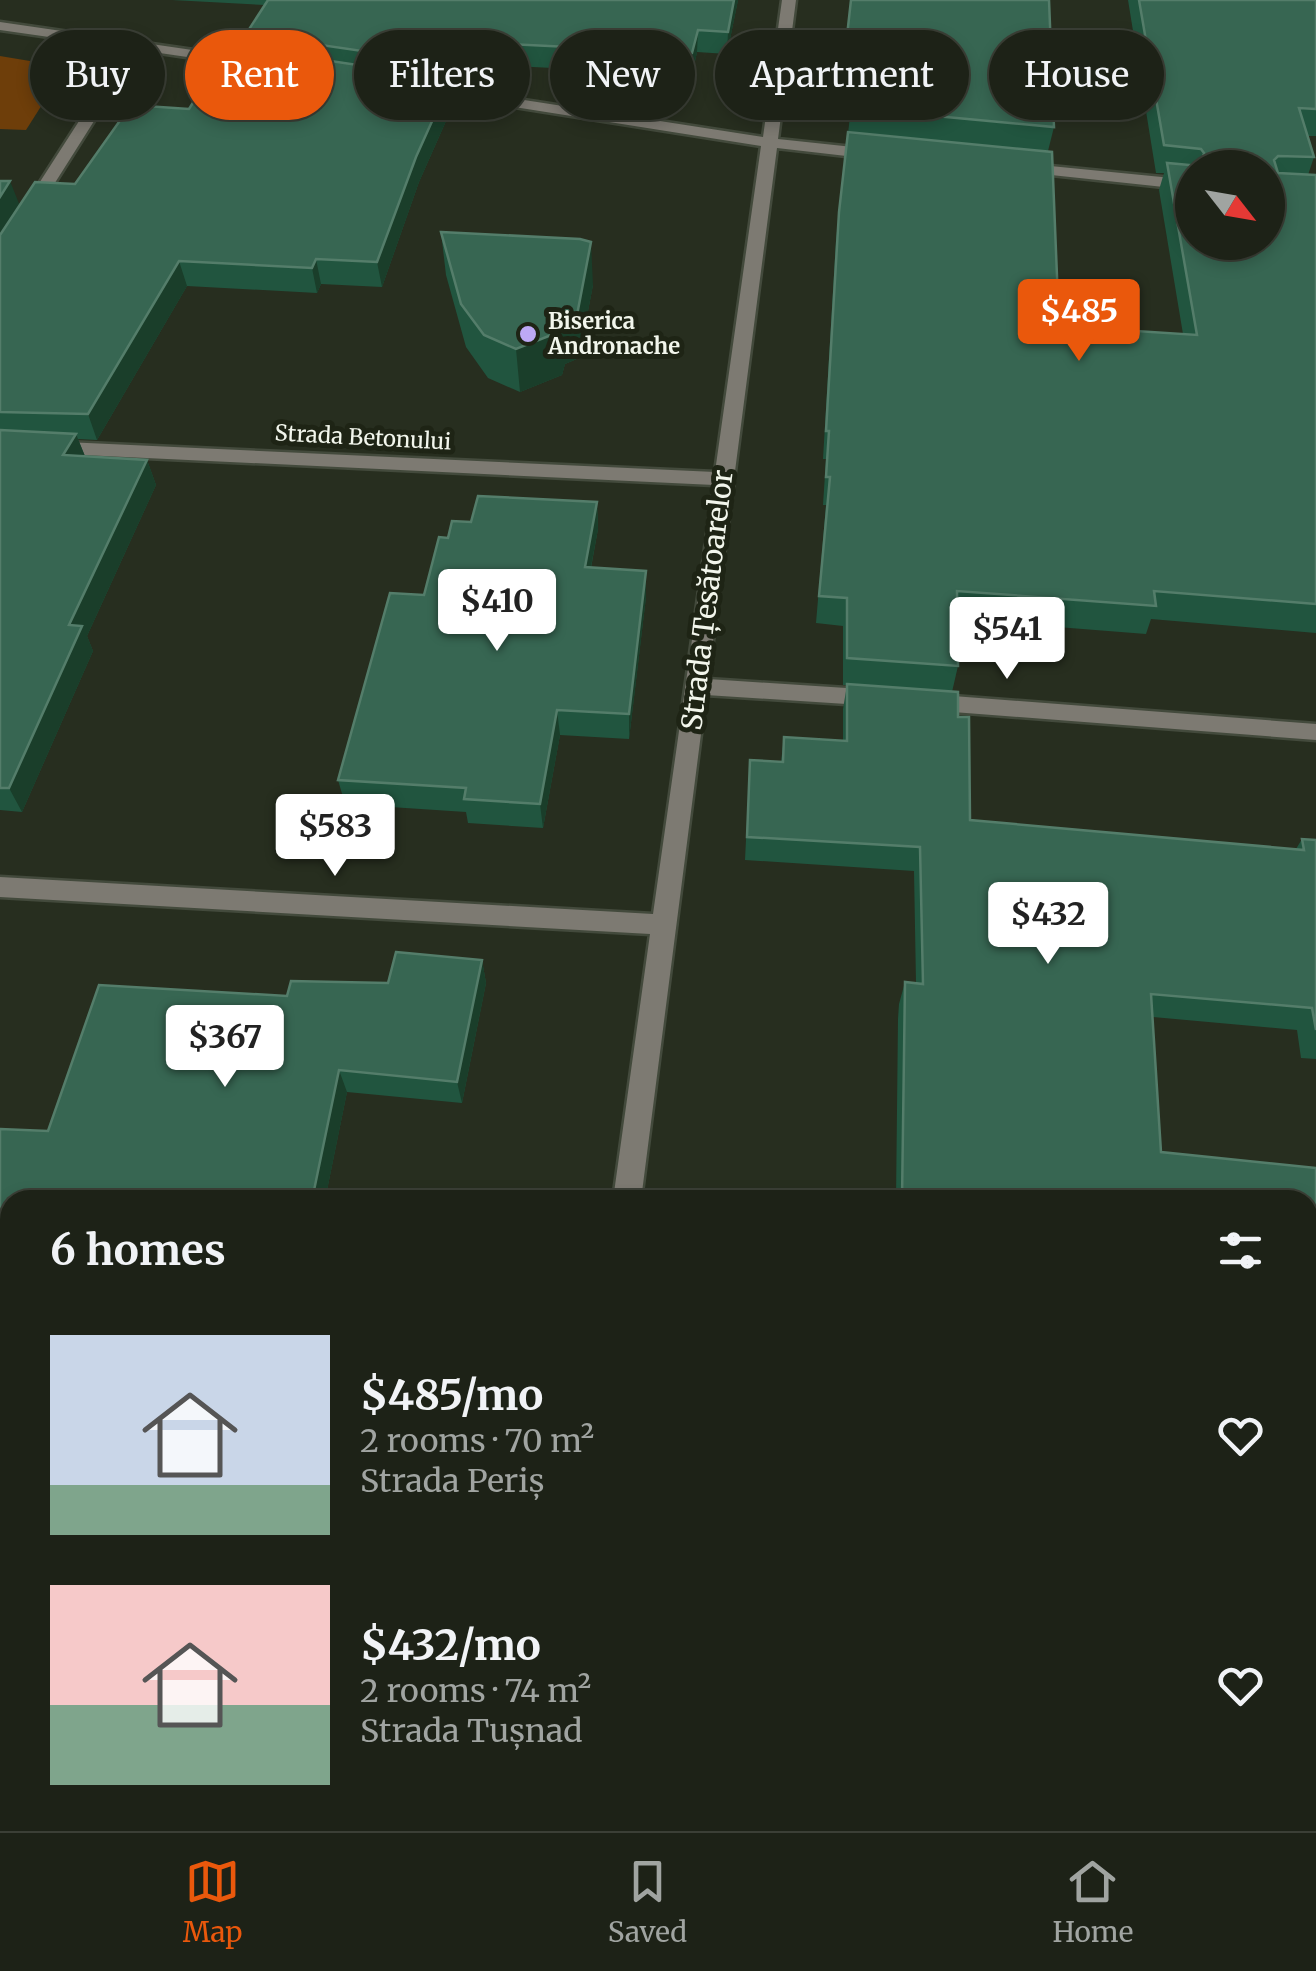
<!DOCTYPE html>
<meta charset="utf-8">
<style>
:root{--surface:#1d2217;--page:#2a2f24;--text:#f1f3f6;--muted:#a0a4a1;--line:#3b3f36;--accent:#ea580c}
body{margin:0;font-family:Merriweather,serif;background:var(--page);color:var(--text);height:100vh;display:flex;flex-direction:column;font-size:38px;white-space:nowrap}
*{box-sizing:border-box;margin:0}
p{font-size:32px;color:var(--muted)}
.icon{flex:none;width:55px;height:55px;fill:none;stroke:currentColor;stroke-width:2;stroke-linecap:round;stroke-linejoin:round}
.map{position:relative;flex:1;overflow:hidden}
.side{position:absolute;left:0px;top:1190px;width:1318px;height:642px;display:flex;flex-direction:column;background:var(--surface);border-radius:30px 30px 0 0;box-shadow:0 5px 15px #0003,0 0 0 2px var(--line)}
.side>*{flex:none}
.guide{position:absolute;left:30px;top:30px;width:1258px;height:90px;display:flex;gap:20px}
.needle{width:65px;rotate:121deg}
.fabs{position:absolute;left:1175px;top:150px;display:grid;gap:20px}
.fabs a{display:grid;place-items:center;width:110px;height:110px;border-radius:50%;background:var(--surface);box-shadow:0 5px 15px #0003,0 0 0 2px var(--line);font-size:50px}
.price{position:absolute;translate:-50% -85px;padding:0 22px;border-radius:10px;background:#fff;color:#222;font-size:32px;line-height:65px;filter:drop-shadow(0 2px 5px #0008)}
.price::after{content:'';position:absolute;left:50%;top:60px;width:30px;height:22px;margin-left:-15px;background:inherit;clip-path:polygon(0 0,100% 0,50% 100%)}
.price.active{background:var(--accent);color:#fff}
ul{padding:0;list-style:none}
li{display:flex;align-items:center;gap:30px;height:250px;padding:0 50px}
li span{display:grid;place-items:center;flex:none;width:280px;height:200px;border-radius:0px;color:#555}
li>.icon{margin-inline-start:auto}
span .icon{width:120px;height:120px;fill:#fffc;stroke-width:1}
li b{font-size:42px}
h2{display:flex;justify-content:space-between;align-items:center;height:120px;padding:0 50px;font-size:42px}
.chip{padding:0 35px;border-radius:45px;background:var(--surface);box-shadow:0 5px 15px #0003,0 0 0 2px var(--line);font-size:35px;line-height:90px}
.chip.active{background:var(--accent);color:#fff}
.tabs{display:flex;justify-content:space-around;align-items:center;height:140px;border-top:2px solid var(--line);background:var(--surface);font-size:28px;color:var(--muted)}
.tabs a{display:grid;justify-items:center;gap:5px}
.tabs .active{color:var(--accent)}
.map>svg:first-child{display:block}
.green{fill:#6e3e0a}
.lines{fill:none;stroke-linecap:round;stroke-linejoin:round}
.minor-casing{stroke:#434a3c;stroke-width:5}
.minor{fill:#7d7a72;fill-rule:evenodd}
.wall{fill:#21553f}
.shaded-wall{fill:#1a3e2a}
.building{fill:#376652;stroke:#547d6a;stroke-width:2.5;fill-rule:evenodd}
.poi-dot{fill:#bda9f5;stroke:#1e2415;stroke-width:4}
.labels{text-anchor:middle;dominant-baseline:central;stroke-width:10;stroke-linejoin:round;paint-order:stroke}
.far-poi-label{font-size:22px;font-weight:bold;fill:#f2f6ec;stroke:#1e2415;text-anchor:start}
.far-street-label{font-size:22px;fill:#f2f6ec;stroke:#1e2415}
.street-label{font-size:28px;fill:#f2f6ec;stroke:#1e2415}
</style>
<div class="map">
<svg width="1316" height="1831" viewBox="0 0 1316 1831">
<rect width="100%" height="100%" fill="#272e1f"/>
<path class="green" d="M0,56l66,11 -40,63 -26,-1z"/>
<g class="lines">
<g class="minor-casing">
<path id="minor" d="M782,0h14l-18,139 103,11 8,5 -8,5 -104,-12 -69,531 169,11 11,8 -11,8 -171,-11 -65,505h-28l37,-266 -650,-37v-20l653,37 61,-429 -714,-34v-12l715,33 46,-326 -341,-54 -7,-4 7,-4 343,53z
M0,22l262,38 7,4 -7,4 -123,-18 -131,207 -8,5v-18l126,-196 -126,-18z
M1020,163l172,17v10l-178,-19 -2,-3z
M927,694l389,30v16l-389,-30 -11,-8z
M10,1616v34l-10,1v-34z
M1308,1653l8,1v34l-8,-1z
M523,1822h36l-1,9h-36z"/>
</g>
<use href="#minor" class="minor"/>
</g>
<path class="wall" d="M172,0h566l-11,54 -30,-2 -5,23 -221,-11 -11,24 -8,-2 2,17 -35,79 -37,105 -61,-3 -4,9 -130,-7 -90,154 -19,-1 7,17 62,4 9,25 -69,151 6,15 -71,161 -22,-2v-629l20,25 55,-22 127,-83 48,-52 -4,-15 19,-29z
M851,0l203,127 -6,24 11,175 124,8 -24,-144 5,-17h-8l-28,-173h188v136h-9l7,21 -6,18h8v458l-165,-14 -5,15 -188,-15v47l-6,26 6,25 12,103 326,29 6,-10 14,1v219l-15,-1 -4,-28 -144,-13 8,135 155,16v297l-8,-57v-208h-412l2,-181 1,-15 6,-22 11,1 -2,-112 -169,-11 5,-100 31,2 3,-25 59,4v-32l4,-24h-4v-59l-27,-3 10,-118h-3l3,-46h-3l13,-219 14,-124 -11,-1z
M441,232l152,53 -14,73 -14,6 -3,11 -42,17 -32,-14 -22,-31 -20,-72z
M597,502l1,27 -7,39 55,29 -17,142 -69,-4 -17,93 -75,-5 -2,-11 -121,-8 -7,-24 86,-185 24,-57 23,-16z
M482,960l4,23 -24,120 -115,-11 -22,108h-315v228h-10v-299l48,2 239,-135 101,-13z
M1128,1822h166l1,9h-167z
M1015,1825l39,6h-51v-3z"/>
<path class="shaded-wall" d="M734,0h4l-11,54 1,-22z
M698,30l-1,22 -5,23v-22z
M469,42l2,22 -11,24 -2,-23z
M451,79l3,24 -35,79 -37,105 -5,-25 39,-105z
M10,181l10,25 -20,31v-40z
M591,242l2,43 -14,73 -14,6 -3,11 -42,17 -4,-43 46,-28z
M316,259l5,25 -4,9 -5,-25z
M179,261l8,25 -90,154 -9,-26z
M76,434l10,25 -23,-4z
M147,460l9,25 -69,151 6,15 -71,161 -13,-24 60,-163z
M597,502l1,27 -12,64 -1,-26z
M646,571v26l-17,142v-25z
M557,710l3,25 -17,93 -3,-24z
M482,960l4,23 -24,120 -5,-21z
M339,1070l8,22 -22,108h-13z"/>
<path class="building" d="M268,0h466l-6,32 -30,-2 -6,23 -223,-11 -11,23 -212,-31z
M851,0h198l5,127 -203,-19 3,-26 -12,-1z
M1139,0h177v109l-17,-1 15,49 -36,-1 -4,4 4,13 38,2v429l-162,-13 2,15 -199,-15 1,75 -111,-8v-60l-28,-2 11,-119h-4l3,-46h-3l13,-219 9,-80 204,20 7,174 138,9 -30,-172 33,3 4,-13 -3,-4 -37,-4zM1192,168h76v74h-76z
M237,47l214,32 -35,78 -39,105 -61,-3 -4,9 -133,-7 -91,153 -88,-2v-177l35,-53 40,2 56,-79 58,4 5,-8h8z
M0,181h10l-10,16z
M441,232l139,7 11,3 -14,73 -15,6 -3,11 -43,17 -32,-14 -23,-31z
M0,430l76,4 -13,21 84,5 -78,165 13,1 -73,162h-9z
M478,496l119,6 -12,65 61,4 -17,143 -72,-4 -17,94 -76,-5 2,-11 -128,-8 52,-187 34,2 15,-58 9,1 4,-17 19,1z
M847,684l111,8v25h11l1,103 334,30 -2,-11 14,1v190l-4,-22 -161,-14 10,158 155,16v181l-8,-1v-148h-406l3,-218 18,2 -3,-137 -173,-10 3,-77 33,2 1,-25 63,4z
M396,952l86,8 -25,122 -118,-12 -27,130h-302v214h-10v-285l48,2 51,-146 188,11 4,-15 97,2z
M1144,1822h150l1,9h-150z
M1015,1825l39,6h-39z"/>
<circle class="poi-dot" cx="528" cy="334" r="10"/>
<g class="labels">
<g class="far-poi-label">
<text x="548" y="321">Biserica<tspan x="548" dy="25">Andronache</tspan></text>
</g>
<g class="far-street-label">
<text transform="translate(363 437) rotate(3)">Strada Betonului</text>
</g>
<g class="street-label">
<text transform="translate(707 600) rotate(-83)">Strada Țesătoarelor</text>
</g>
</g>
</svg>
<div class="fabs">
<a><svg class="needle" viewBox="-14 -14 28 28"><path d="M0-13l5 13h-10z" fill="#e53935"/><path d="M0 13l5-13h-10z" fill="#a0a4a1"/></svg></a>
</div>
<b class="price active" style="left:1079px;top:364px">$485</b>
<b class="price" style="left:497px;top:654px">$410</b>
<b class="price" style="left:1007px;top:682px">$541</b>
<b class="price" style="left:335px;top:879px">$583</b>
<b class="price" style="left:1048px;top:967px">$432</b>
<b class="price" style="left:225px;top:1090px">$367</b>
<div class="guide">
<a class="chip">Buy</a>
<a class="chip active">Rent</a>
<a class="chip">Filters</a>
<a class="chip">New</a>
<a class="chip">Apartment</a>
<a class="chip">House</a>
</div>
<section class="side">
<h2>6 homes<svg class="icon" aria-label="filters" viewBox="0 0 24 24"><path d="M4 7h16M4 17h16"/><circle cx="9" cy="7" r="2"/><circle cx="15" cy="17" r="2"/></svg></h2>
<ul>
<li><span style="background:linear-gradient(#c9d6e8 75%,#7fa58c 0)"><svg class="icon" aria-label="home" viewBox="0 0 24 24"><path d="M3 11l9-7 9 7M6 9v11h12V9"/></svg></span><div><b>$485/mo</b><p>2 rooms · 70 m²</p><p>Strada Periș</p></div><svg class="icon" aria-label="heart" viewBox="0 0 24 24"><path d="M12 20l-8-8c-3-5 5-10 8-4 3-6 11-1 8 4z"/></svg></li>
<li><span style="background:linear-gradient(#f6c9c9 60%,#7fa58c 0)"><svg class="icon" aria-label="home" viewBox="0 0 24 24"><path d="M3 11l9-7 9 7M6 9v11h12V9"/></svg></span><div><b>$432/mo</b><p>2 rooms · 74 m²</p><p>Strada Tușnad</p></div><svg class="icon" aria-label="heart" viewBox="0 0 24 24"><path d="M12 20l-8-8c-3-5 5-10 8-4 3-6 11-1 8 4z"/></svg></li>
</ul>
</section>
</div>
<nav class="tabs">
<a class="active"><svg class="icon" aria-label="map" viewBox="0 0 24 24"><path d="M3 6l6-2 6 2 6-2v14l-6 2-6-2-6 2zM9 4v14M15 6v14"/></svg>Map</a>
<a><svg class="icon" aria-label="saved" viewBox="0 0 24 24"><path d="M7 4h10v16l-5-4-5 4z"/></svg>Saved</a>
<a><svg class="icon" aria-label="home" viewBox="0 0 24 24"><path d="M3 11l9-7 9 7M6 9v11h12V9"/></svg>Home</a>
</nav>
